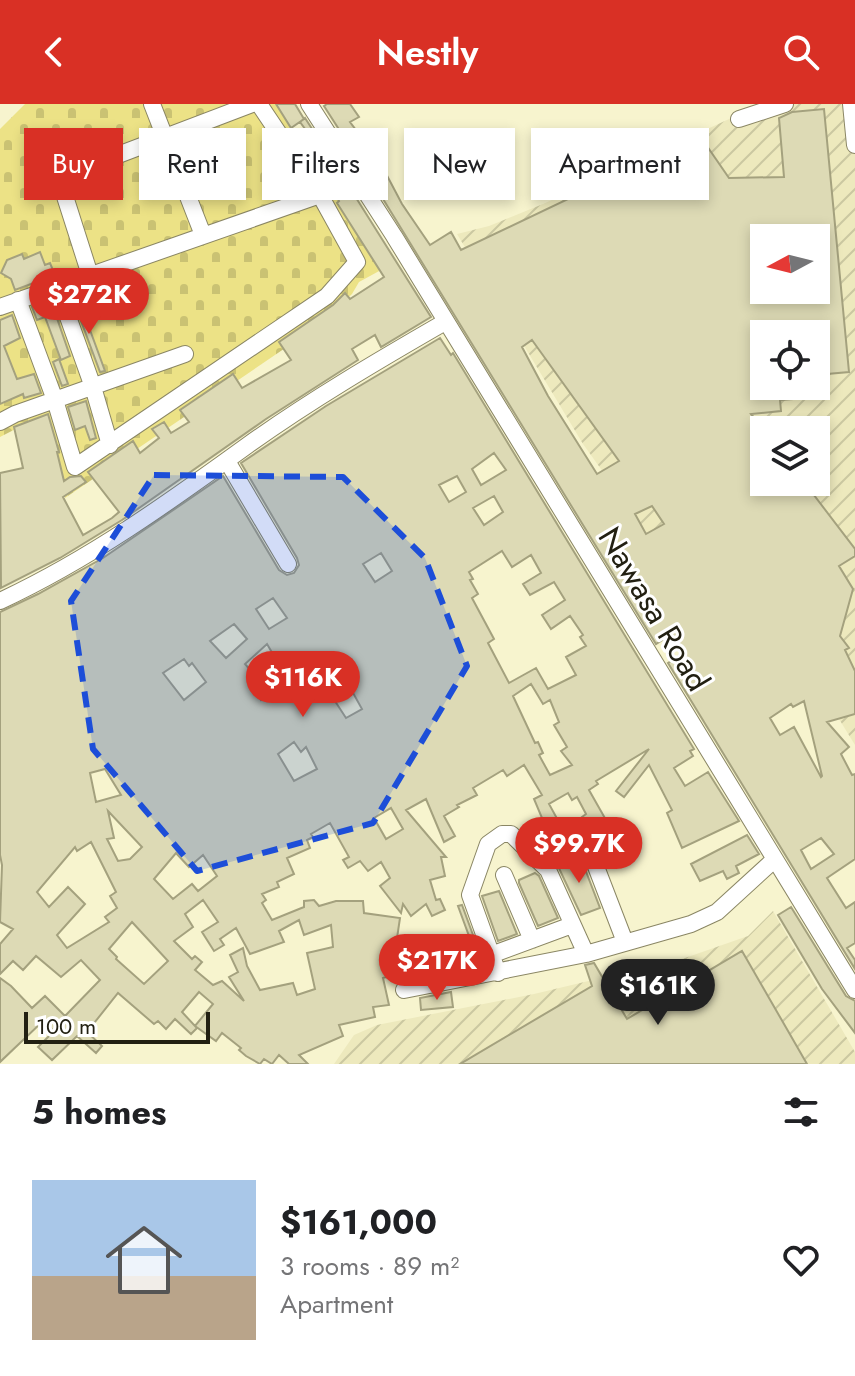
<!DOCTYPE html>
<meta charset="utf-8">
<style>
:root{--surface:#fff;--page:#f2f2f2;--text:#202124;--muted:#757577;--accent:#d93025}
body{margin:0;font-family:Jost,sans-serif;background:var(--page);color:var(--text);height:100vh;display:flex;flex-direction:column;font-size:30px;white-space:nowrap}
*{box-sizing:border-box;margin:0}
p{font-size:26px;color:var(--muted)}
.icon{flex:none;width:44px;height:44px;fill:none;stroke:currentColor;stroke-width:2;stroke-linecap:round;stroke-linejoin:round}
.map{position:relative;height:960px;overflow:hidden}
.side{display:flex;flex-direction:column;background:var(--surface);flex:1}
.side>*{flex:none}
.banner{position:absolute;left:24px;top:24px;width:808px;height:72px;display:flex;gap:16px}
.needle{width:52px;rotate:263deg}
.controls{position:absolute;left:750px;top:120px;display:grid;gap:16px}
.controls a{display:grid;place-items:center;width:80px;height:80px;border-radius:0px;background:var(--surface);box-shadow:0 4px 12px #0003;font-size:40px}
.scale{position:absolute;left:24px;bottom:20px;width:186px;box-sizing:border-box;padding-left:8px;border:4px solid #222012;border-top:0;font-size:22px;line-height:28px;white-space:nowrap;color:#222012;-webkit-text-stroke:6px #fff;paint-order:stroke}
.price{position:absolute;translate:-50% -68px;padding:0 18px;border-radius:28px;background:var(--accent);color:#fff;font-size:26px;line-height:52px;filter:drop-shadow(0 2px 4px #0008)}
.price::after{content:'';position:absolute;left:50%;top:48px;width:24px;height:18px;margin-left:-12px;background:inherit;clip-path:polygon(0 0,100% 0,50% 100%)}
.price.on{background:#222;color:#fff}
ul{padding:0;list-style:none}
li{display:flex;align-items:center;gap:24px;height:200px;padding:0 32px}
li span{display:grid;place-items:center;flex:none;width:224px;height:160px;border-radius:0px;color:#555}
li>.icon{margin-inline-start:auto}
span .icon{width:96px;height:96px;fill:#fffc;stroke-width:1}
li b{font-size:34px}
h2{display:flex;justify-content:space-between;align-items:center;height:96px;padding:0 32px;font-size:34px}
.pill{padding:0 28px;border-radius:0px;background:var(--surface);box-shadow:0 4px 12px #0003;font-size:28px;line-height:72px}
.pill.on{background:var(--accent);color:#fff}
header{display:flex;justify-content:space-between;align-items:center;height:104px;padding:0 32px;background:var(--accent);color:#fff;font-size:36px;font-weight:600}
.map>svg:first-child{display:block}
.industrial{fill:url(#industrial-furrows);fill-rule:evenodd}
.cemetery{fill:url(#cemetery-stones)}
.building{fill:#dddab5;stroke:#a4a17e;stroke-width:2;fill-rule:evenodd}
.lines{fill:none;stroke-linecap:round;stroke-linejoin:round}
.minor-casing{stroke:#8a8664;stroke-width:18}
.minor{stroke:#fff;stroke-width:16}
.marked{fill:#1d4ed8;fill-opacity:0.2;stroke:#1d4ed8;stroke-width:6;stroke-dasharray:16 10;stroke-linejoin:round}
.labels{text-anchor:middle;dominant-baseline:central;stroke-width:6;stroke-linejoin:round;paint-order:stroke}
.street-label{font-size:32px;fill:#222012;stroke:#fff}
</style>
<header><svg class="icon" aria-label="back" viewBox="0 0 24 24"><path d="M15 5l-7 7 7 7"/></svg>Nestly<svg class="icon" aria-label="search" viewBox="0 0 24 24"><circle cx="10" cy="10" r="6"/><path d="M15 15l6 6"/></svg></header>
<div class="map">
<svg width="855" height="960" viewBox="0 0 855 960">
<defs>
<pattern id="industrial-furrows" width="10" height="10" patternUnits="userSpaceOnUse" patternTransform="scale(2)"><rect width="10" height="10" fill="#ede9bd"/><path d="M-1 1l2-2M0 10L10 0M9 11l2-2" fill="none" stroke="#cbc8a1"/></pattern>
<pattern id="cemetery-stones" width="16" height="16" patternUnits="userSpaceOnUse" patternTransform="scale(2)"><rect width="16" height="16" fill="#ece286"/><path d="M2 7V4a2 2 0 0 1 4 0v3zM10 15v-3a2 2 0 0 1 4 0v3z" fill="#cac273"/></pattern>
</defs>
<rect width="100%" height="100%" fill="#f7f4ce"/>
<path class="industrial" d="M762,0h93v641l-16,-26 2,-14 -162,-127 -96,-134 -126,-210 32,-8 54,-22zM764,134h52v52h-52zM764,230h52v52h-52zM764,326h52v52h-52z
M773,807l82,141v12h-521l20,-29 23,-10 157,-31 151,-36 63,-22z"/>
<path class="cemetery" d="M25,0h251l56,85 49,81 -22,12 -7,12 -30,29 -257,175 -24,-82 -41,21v-308z"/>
<path class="building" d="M276,0h19l9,15 -13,9z
M327,0h23l9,13 -9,5 21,28 -13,9 -34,-53z
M824,5l25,263 -33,3v-41h-52v52h41l1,12 -26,2 1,11 -30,3 13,16v52h40l51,67v7l-16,10 14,23 -13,47 9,12 -4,2 10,21v43l-28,8 22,25 -8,7 11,21 3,-1v85l-28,19 19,30 9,-6v41l-8,5 8,12v9l-187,-306 15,-10 -13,-18 -14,9 -276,-450 5,-3 -12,-20 9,-5 20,38 28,41 21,-13 10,18 239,-114 29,42 55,-1 -5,-59 13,-6zM764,134h52v52h-52zM532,236l87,121 -22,13 -49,-78 -26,-49zM652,402l12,18 -18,10 -11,-20zM804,597l18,75 -1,1 -27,-50 -14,8 -10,-17 21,-14 2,3zM821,734l13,16 -23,15 -10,-19z
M305,14l35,54 -13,9 -5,-2 -14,-21 4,-3 -4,-6 8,-5 -16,-22z
M348,81l83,132 -50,30 -6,-12 -23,14 6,11 -92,59 -144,101 -62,38 -59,30 -1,-115 23,-5 -9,-41 34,-13 11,38h-2l7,29 6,-4 11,-1 5,6 -23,15 20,38 29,-17 7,-6 -31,-40 45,-31 7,12 19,-15 -7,-9 12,-7 7,11 18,-11 -9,-12 53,-36 9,14 49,-28 -12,-18 54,-37 12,-12 5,6 34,-22 -47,-74 2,-2 -5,-8z
M40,148l5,13 5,-2 5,12 -40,15 -4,-11 -10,-6 6,-13 15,-6 2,5z
M79,196l26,71 -5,1 -26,-70z
M51,197l19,55 -9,4 -16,-43 -8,3 -5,-13z
M12,211l8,23 -16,8 13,33 17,-5 7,19 -17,5 -1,-4 -23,10v-84z
M440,234l11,17 2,-2 241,396 -4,2 3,5 -19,12 11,18 23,-14 31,49 -57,27 -15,-35 5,-3 -23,-45 -25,32 -8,-6 33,-42 -53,32 2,3 -9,6 17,30 -15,13 -9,-16 4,-3 -9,-17 -5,3 -4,-7 -19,11 11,20 -13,6 -13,-31 8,-4 -18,-30 -17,11 -4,-6 -30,18 4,7 -20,10 2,2 -15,9 11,20 -11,6 -18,-43 -20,11 40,47h-5l4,19 -15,4 6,20 4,-1 5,11 -13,6 -6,-12 -15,12 -8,-12 -2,9 -21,-27 10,-8 -9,-16 -13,9 -8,-10 -12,7 -5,-8 6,-3 -19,-34 -19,11 2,3 -6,3 3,8 -23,10 7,16 -17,8 2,5 -17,7 4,6 -4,3 10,17 32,-13v-6l10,-1 5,6 17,-5h27l1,12 36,5 -3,20h21l4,32 -37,4 1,3 -3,1 6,27 -16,2 2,10 -36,8 4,11 -44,19 9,9h-19l-10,-9 -7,9 -8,-5 -4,5 -14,-8 -7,-6 2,-2 -19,-15 -6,8 -21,-15 2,2 -6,6 -16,-15 -9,10 -8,-8 -4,3 -36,-31 -31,39 15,14 -6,7 -19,-17 -25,24 -14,-13 16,-16 -11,-10 -43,41v-84l11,8 21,22 13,-12 20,20 35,-36 -19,-20 -20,17 -25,-21 -13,14 -10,-9 -13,13v-30l13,-15 -13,-7 2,-57 -2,-10v-243l38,-18 65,-36 120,-82 56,94 8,5 7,-2 5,-8 -2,-7 -56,-95 85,-57zM494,349l12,17 -25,15 -9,-16zM457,372l9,16 -17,10 -10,-17zM494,392l9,16 -19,13 -11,-17zM502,447l10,16 19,-12 10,18 -18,11 7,11 24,-13 11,18 -23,15 9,14 19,-13 13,19 -3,2 6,9 -20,11 10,18 -28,14 -12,-21 -27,15 -21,-40 6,-4 -22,-41 6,-4 -8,-14 3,-1 -4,-7zM381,449l11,18 -17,11 -12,-18zM273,494l14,20 -18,11 -13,-20zM234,520l13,15 -21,19 -16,-17zM267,540l13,22 -10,8 9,11 -18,15 -11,-16 7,-6 -12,-14zM184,555l5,7 3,-3 14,19 -22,18 -21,-27zM347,578l15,27 -16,9 -15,-23zM531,580l12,20 7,-4 9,22 -5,3 13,22 -6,4 11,14 -22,10 -11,-20 4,-2 -5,-11 -3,1 -22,-47zM294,638l7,10 5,-5 11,22 -23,12 -16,-27zM105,665l16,26 -25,7 -6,-29zM391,704l12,21 -17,10 -12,-21zM108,707l34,36 -12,12 -12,2 -11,-22 7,-1zM91,738l25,50 -6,4 7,12 -12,9 4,5 -42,26 -10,-13 28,-31 -17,-17 -19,20 -12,-15 38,-45 2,4zM176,749l13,14 14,-12 14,21 -19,15 -6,-7 -19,15 -19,-20zM203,796l15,22 -16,10 12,19 10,-6 -4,-6 16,-11 14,26 34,-12 -5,-11 20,-11 5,15 27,-10 2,22 -26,6 8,36 -18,6 -4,-12 -33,7 -13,-24 -4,-18 -13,7 8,17 -9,5 15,24 -22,-20 -9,4 -18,-15 7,-8 -7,-6 -3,3 -18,-18 19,-14 -8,-13zM132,818l36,39 -24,23 -28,-25 1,-2 -8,-8zM199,888l14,12 -18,22 -13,-14z
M59,255l9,25 -6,2 -9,-24z
M86,297l10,37 -6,2 -5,-14 -10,4 -7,-23z
M747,731l12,19 -23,12 3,7 -12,6 -4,-8 -23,10 -9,-17z
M580,752l20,52 -19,7 -24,-51z
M535,769l4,3 19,42 -20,8 -19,-43v-3z
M499,787l18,43 -19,7 -16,-45z
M462,801l18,49 -4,1 -18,-49z
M791,803l55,89 9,5v32l-33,-44 -44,-74z
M742,847l65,113h-347l132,-78 -7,-21 9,-2 33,56z
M451,888l2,15 -32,3 -1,-12z"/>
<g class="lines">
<g class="minor-casing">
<path id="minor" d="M152,0l51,131
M309,0l85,132 461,754
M851,0l4,41
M739,15l46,-15
M90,171l-29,-91 7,-10 184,-70
M57,182l36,101 17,58
M18,196l37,100 20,67 252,-171 30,-34 -37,-67 -61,-91
M0,203l320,-112
M0,318l15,-8 170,-60
M227,357l61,103
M0,497c90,-42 168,-98 248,-156 63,-45 131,-85 197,-123
M590,747l35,91
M504,771l28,65
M491,851l81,-30
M498,869l-28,-78 18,-51 14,-10h9l37,36 38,84
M404,886l182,-36 105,-30 26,-12 58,-53"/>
</g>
<use href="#minor" class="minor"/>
</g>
<path class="marked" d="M154,371l189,2 82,81 42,108 -94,157 -176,48 -104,-122 -22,-148z"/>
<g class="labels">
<g class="street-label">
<text transform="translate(654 505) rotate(59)">Nawasa Road</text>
</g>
</g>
</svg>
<div class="controls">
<a><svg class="needle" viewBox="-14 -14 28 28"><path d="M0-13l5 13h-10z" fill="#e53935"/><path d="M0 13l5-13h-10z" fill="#757577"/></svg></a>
<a><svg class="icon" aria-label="locate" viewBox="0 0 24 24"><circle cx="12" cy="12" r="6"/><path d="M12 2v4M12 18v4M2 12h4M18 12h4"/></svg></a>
<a><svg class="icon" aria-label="layers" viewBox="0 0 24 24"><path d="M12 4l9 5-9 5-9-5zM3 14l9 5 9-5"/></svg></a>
</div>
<div class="scale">100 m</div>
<b class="price" style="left:89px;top:232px">$272K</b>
<b class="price" style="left:303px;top:615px">$116K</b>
<b class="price" style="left:579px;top:781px">$99.7K</b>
<b class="price" style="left:437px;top:898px">$217K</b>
<b class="price on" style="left:658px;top:923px">$161K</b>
<div class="banner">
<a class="pill on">Buy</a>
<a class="pill">Rent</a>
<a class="pill">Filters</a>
<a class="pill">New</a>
<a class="pill">Apartment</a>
</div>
</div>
<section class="side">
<h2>5 homes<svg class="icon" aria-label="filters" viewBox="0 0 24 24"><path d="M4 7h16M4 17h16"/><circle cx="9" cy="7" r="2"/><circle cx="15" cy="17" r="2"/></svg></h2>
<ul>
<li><span style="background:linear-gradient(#a9c7e8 60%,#b9a48a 0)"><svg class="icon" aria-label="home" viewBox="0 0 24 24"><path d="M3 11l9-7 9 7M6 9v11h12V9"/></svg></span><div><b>$161,000</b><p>3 rooms · 89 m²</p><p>Apartment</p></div><svg class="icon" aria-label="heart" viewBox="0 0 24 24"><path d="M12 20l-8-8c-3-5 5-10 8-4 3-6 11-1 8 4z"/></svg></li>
</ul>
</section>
